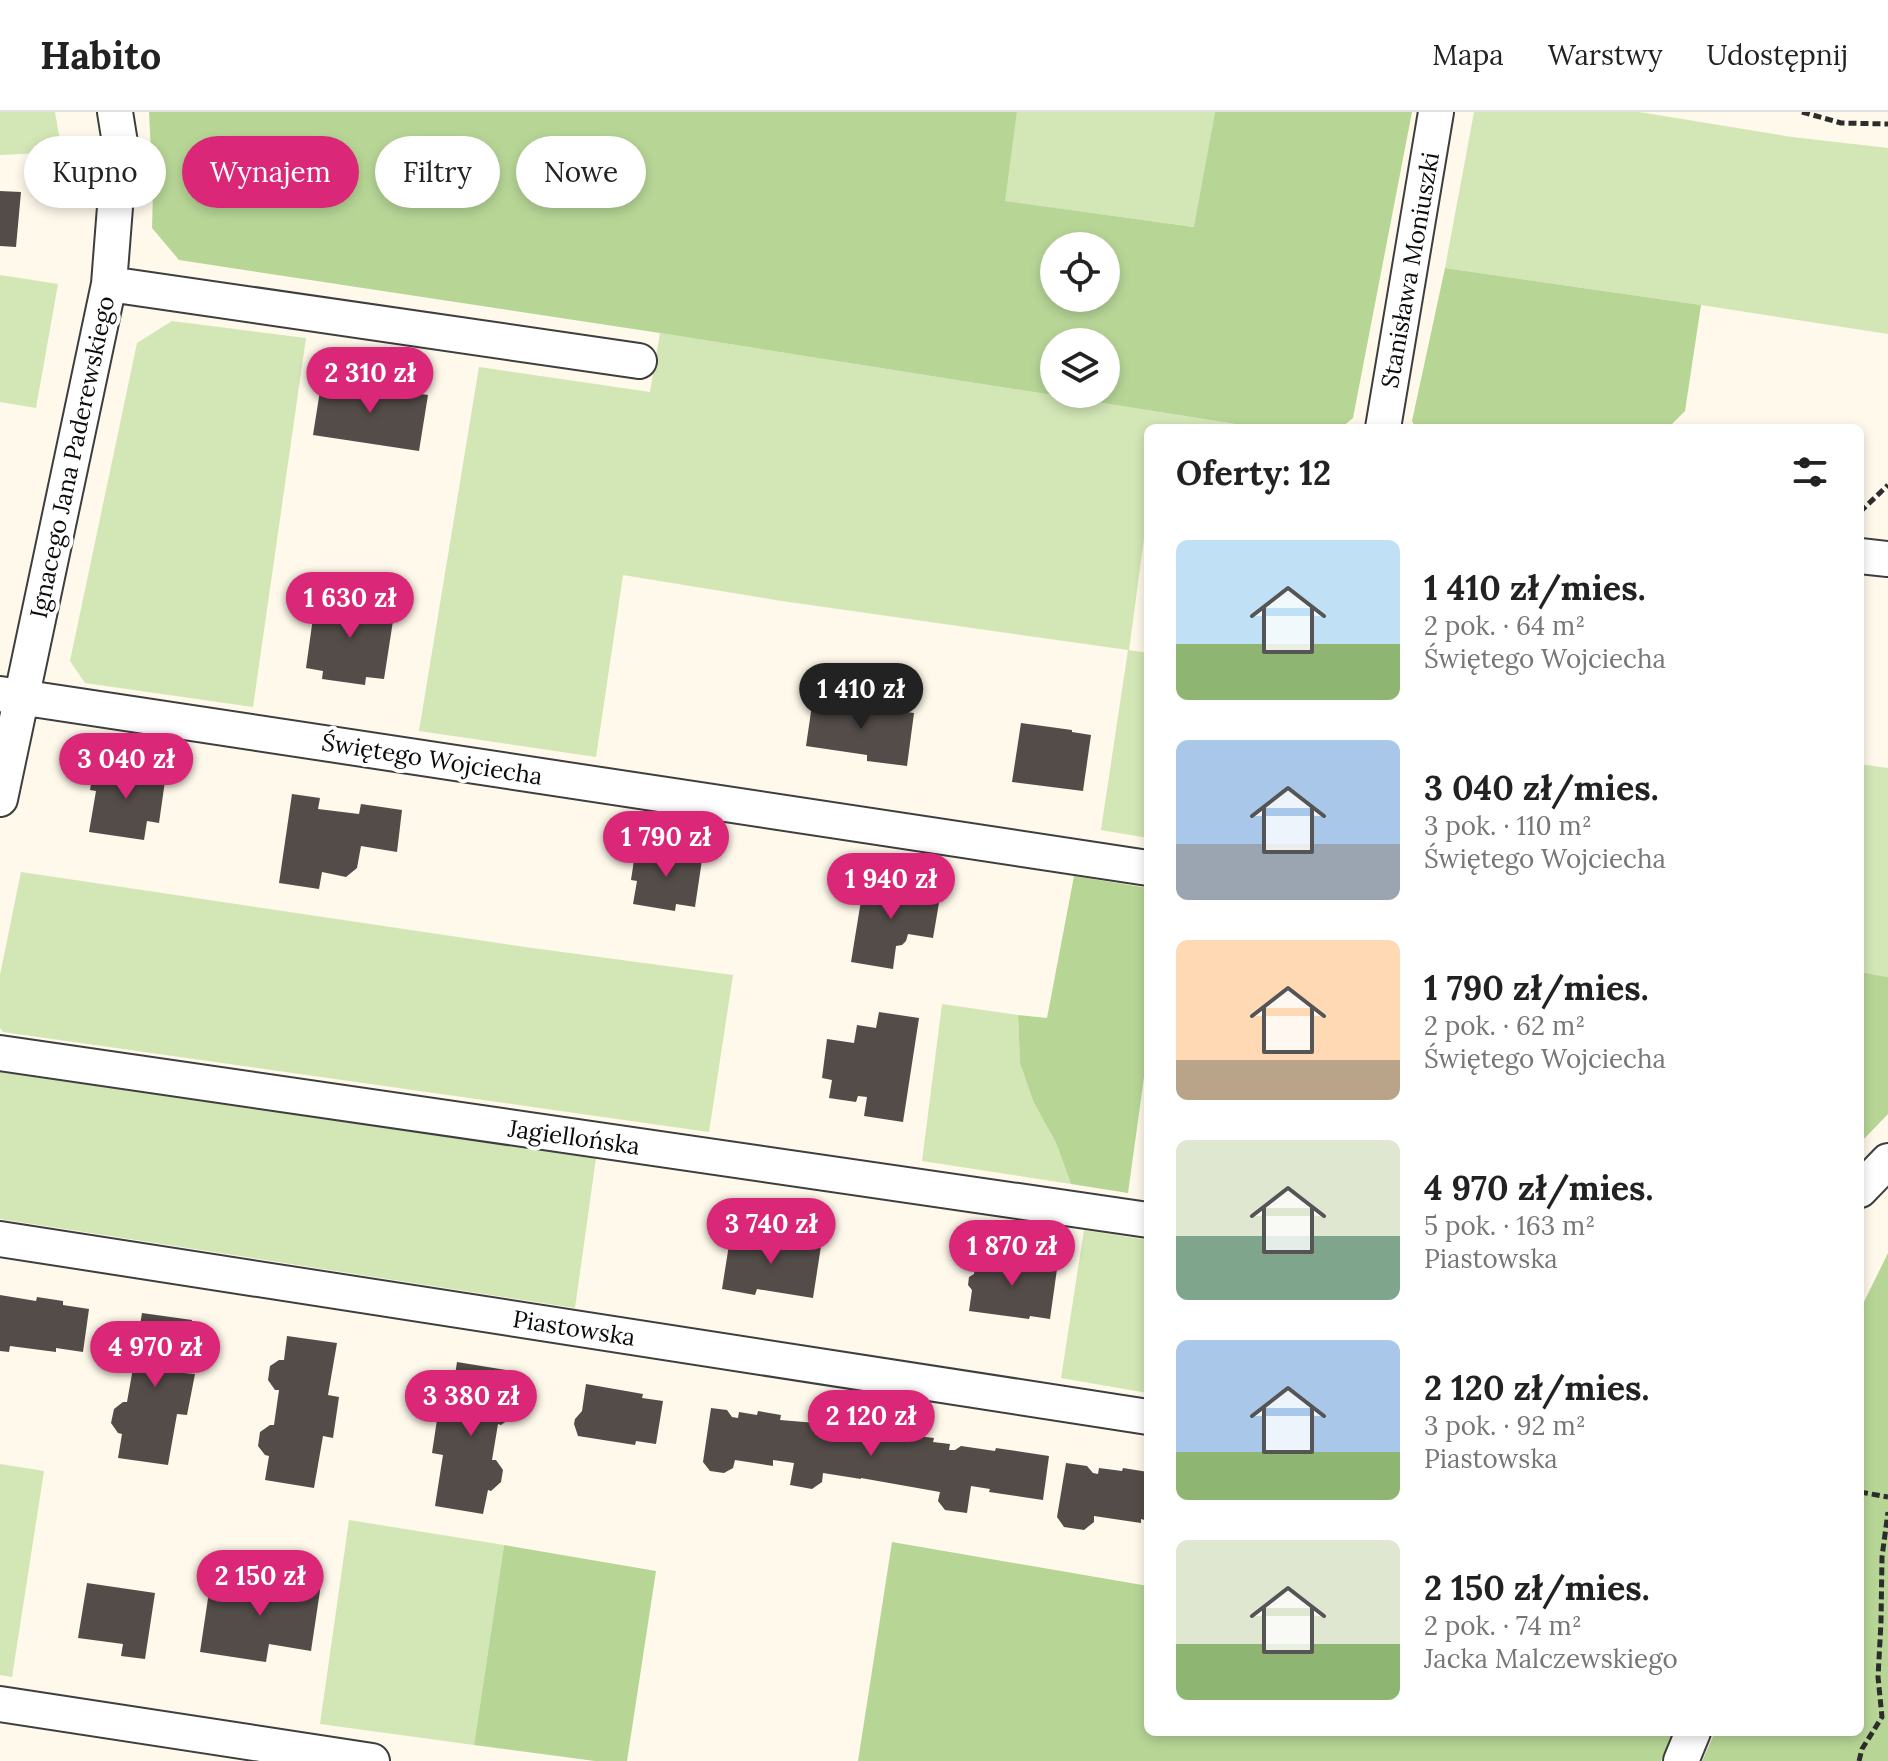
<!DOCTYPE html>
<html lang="pl">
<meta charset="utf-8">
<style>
:root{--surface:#fff;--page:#f6f6f6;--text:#222;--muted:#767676;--line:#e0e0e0;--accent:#db2777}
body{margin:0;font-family:Lora,serif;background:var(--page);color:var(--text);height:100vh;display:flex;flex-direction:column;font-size:30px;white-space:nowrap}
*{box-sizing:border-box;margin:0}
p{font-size:26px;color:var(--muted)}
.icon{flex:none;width:44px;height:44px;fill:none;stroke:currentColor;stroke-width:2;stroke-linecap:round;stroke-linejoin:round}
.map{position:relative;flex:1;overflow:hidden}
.drawer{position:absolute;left:1144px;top:312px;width:720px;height:1312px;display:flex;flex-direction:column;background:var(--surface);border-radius:12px;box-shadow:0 4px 12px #0003}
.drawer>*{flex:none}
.hud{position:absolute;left:24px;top:24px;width:760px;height:72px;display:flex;gap:16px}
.buttons{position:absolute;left:1040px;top:120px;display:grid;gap:16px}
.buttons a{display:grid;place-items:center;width:80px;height:80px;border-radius:50%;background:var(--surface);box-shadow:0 4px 12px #0003;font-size:40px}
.price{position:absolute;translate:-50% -68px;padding:0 18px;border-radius:28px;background:var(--accent);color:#fff;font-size:26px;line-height:52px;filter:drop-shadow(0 2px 4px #0008)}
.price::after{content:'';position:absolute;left:50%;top:48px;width:24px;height:18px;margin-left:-12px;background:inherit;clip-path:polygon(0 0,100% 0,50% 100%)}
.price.selected{background:#222;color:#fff}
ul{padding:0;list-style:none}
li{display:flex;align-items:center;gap:24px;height:200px;padding:0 32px}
li span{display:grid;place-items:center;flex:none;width:224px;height:160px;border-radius:12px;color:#555}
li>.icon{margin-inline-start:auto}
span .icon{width:96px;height:96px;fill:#fffc;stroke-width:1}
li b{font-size:34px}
h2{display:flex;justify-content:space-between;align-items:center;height:96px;padding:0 32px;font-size:34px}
.chip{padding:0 28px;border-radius:36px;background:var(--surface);box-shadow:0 4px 12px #0003;font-size:28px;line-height:72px}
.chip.selected{background:var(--accent);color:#fff}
header{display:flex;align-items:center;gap:48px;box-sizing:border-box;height:112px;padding:0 40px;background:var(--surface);border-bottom:2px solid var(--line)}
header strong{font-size:38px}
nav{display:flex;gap:44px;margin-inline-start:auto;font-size:28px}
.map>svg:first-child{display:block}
.green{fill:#d2e6b6}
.forest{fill:#b7d696;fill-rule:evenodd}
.building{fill:#534c48}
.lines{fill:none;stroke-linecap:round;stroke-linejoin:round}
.street-casing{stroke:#3e3e3e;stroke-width:38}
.path{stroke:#2d2d2d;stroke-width:5;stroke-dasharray:8 4;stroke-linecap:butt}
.street{stroke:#fff;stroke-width:34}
.labels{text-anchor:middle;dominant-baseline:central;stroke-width:8;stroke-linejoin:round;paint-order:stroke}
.street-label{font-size:24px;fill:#0b0b0b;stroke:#fff}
</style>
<header>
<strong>Habito</strong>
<nav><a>Mapa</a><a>Warstwy</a><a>Udostępnij</a></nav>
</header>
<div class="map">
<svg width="1888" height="1649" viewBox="0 0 1888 1649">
<rect width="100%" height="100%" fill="#fef9ea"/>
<path class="green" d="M0,0h55l7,40 -62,3z
M1017,0h198l-20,115 -191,-26z
M1474,0h165l153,25 96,11v186l-187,-29 -256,-37z
M0,163l58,9 -22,124 -36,-6z
M172,209l134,17 -53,369 -168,-24 -15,-22 67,-318z
M660,221l600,95h-112v81l-19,141 19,3v185l-47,-8 27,-180 -346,-49 -159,-26 -27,182 -177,-26 60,-364 171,25z
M1860,652l28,4v209l-28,-5z
M21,760l504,75 208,28 -24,157 -706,-100 -3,-4v-53z
M942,892l76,11 2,48 13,38 23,42 15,41 -149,-23z
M0,959l596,87 -21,150 -575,-89z
M1084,1118l64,10v153l-87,-15z
M0,1352l44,7 -32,206 -12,-2z
M349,1408l155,25 -30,200 -154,-21z"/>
<path class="forest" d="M149,0h868l-12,89 189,26 21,-115h197l-59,306 -12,10h-81l-600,-95 -481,-73 -27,-32 1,-36zM1054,134h52v52h-52zM1054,230h52v52h-52z
M1445,156l256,37 -16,106 -17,17h-252l-4,-7z
M1074,764l74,12v160l-20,145 -57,-9 -15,-41 -23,-42 -13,-38 -2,-48 29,3z
M1860,860l28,5v137l-28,29z
M1888,1141v508h-186l13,-29h145v-422z
M892,1430l256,44v146h526l-13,29h-803z
M504,1433l152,26 -29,190h-32l-121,-16z"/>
<path class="building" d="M0,79l21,1 -5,55 -16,-1z
M322,266l106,17 -9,56 -106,-16z
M316,484l79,12 -11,71 -18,-2 -1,8 -43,-6 1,-8 -17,-3z
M813,586l101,15 -7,53 -40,-5v-6l-61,-9z
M1021,611l51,7v2l19,3 -8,56 -71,-9z
M94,652l72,10 -7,49 -12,-2 -3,19 -55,-8 7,-41 -6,-1z
M292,682l28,4 -2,11 41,5 2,-10 41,6 -5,42 -36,-6 -4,22 -11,9 -24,-5 -3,17 -40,-6z
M642,734l42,6 -1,6 19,2 -7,47 -19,-3 -1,7 -42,-7 4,-23 -6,-1 3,-20 6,1z
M859,766l58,7 -1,8 24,4 -7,41 -25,-4 -2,7 -4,4 -6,1 -3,23 -42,-7 13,-80 -6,-1z
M879,900l40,6 -16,104 -39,-6 3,-19 -9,-1 -2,6 -27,-4 3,-18 -10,-2 5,-39 27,4 3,-18 19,3z
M731,1120l90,14 -8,52 -56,-9 -2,6 -33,-6z
M977,1142l61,9 -1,3 20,3 -7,50 -20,-3 -1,3 -60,-8 3,-21 -4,-5 1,-8 5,-3z
M0,1183l36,6 1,-4 26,4v4l26,4 -6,43 -27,-4v4l-46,-6 -1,6 -9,-1z
M142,1201l50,7 -8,53 11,1 -8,41 -10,-1 -9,51 -50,-7 4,-24 -4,-1 -7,-10 3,-14 9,-7h4l6,-34 -4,-1 -6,-9 2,-14 10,-7h3z
M287,1224l50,7 -9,52 11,2 -6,41 -10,-2 -9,52 -49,-8 4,-24 -4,-1 -7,-9 2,-14 10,-7h4l5,-35h-4l-7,-10 2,-14 9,-6h5z
M457,1250l49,8 -3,25h3l7,9 -2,14 -10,7 -3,-1 -6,36h4l7,10 -2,12 -10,9 -3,-1 -5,24 -48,-8 8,-51 -11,-2 6,-40 11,1z
M586,1272l57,10 -1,4 21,3 -7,43 -20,-3 -1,4 -57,-9 -4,-12 1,-5 7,-8z
M711,1296l16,2 5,7 6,1 1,-6 18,3 1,-4 23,4 -1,5 36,3 5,7 5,1 1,-6 17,2v-2l25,3v5l40,6v-4l25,3 -1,4 17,2 -1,6h6l6,-4 34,5 1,-3 53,8 -6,44 -54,-8 1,-3 -19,-3 -4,27 -22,-3 -7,-9 2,-9 -79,-14v1l-38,-6 -1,9 -10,7 -22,-4 4,-22 -21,-3v6l-38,-6 -2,8 -9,5 -14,-2 -7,-9z
M1066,1351l21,3 6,7 5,1 1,-6 23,3 1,-3 25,4v49l-7,-2v4l-47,-7v6l-10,8 -20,-3 -7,-10z
M254,1462l67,10 -10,67 -42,-7 -3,18 -66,-10 10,-67 41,6z
M87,1471l68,10 -10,66 -24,-3 2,-12 -45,-6z"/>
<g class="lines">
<g class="street-casing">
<path id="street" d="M109,172l530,77
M1383,316l53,-316
M1860,444l28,3
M0,582l1148,174
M0,687l109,-515 11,-141 -5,-31
M0,941l1148,167
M1860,1078l28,-29
M0,1127l1148,178
M0,1592l372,57
M1681,1649l12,-29"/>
</g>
<path class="path" d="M1802,0l39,11 47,1
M1860,400l28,-27
M1860,1380l28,5
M1859,1649l3,-12 20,-32 -4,-40 3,-55 1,-65 6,-45"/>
<use href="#street" class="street"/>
</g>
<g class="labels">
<g class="street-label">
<text transform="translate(1410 158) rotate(-80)">Stanisława Moniuszki</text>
<text transform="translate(72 345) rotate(-78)">Ignacego Jana Paderewskiego</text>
<text transform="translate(432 647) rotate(9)">Świętego Wojciecha</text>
<text transform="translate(574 1025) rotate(8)">Jagiellońska</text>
<text transform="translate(574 1216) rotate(9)">Piastowska</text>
</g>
</g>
</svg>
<div class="buttons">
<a><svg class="icon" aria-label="locate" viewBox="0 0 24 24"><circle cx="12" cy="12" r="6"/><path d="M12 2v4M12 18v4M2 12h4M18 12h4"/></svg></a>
<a><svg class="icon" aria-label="layers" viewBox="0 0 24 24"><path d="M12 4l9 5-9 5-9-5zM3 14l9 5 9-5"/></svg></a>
</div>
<b class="price" style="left:370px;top:303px">2 310 zł</b>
<b class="price" style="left:350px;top:528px">1 630 zł</b>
<b class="price selected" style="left:861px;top:619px">1 410 zł</b>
<b class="price" style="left:126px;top:689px">3 040 zł</b>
<b class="price" style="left:666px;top:767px">1 790 zł</b>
<b class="price" style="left:891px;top:809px">1 940 zł</b>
<b class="price" style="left:771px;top:1154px">3 740 zł</b>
<b class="price" style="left:1012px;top:1176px">1 870 zł</b>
<b class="price" style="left:155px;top:1277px">4 970 zł</b>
<b class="price" style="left:471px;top:1326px">3 380 zł</b>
<b class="price" style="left:871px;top:1346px">2 120 zł</b>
<b class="price" style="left:260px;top:1506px">2 150 zł</b>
<div class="hud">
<a class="chip">Kupno</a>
<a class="chip selected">Wynajem</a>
<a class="chip">Filtry</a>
<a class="chip">Nowe</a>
</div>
<section class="drawer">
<h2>Oferty: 12<svg class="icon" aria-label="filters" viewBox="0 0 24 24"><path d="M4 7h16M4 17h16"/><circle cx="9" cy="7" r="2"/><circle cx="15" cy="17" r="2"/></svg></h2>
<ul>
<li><span style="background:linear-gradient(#bfe0f5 65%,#8fb573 0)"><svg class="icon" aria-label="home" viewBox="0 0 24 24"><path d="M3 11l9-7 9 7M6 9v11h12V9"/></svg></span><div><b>1 410 zł/mies.</b><p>2 pok. · 64 m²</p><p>Świętego Wojciecha</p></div></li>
<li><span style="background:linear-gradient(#a9c7e8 65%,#9aa5b1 0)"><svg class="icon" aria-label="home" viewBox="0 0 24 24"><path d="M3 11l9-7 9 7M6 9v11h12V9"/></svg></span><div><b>3 040 zł/mies.</b><p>3 pok. · 110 m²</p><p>Świętego Wojciecha</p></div></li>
<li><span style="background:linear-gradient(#ffd9b3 75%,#b9a48a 0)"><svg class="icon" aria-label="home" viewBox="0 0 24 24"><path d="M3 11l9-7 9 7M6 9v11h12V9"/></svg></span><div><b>1 790 zł/mies.</b><p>2 pok. · 62 m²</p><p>Świętego Wojciecha</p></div></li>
<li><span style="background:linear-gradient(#dfe7d0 60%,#7fa58c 0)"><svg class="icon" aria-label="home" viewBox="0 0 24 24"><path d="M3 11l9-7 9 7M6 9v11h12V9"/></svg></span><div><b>4 970 zł/mies.</b><p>5 pok. · 163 m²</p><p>Piastowska</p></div></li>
<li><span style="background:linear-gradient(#a9c7e8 70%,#8fb573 0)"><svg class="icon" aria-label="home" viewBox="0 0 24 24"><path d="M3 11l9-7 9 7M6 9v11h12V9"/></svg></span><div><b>2 120 zł/mies.</b><p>3 pok. · 92 m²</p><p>Piastowska</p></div></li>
<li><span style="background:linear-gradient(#dfe7d0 65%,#8fb573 0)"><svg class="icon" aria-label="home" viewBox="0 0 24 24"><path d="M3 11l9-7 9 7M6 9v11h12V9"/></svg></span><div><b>2 150 zł/mies.</b><p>2 pok. · 74 m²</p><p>Jacka Malczewskiego</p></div></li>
</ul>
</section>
</div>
